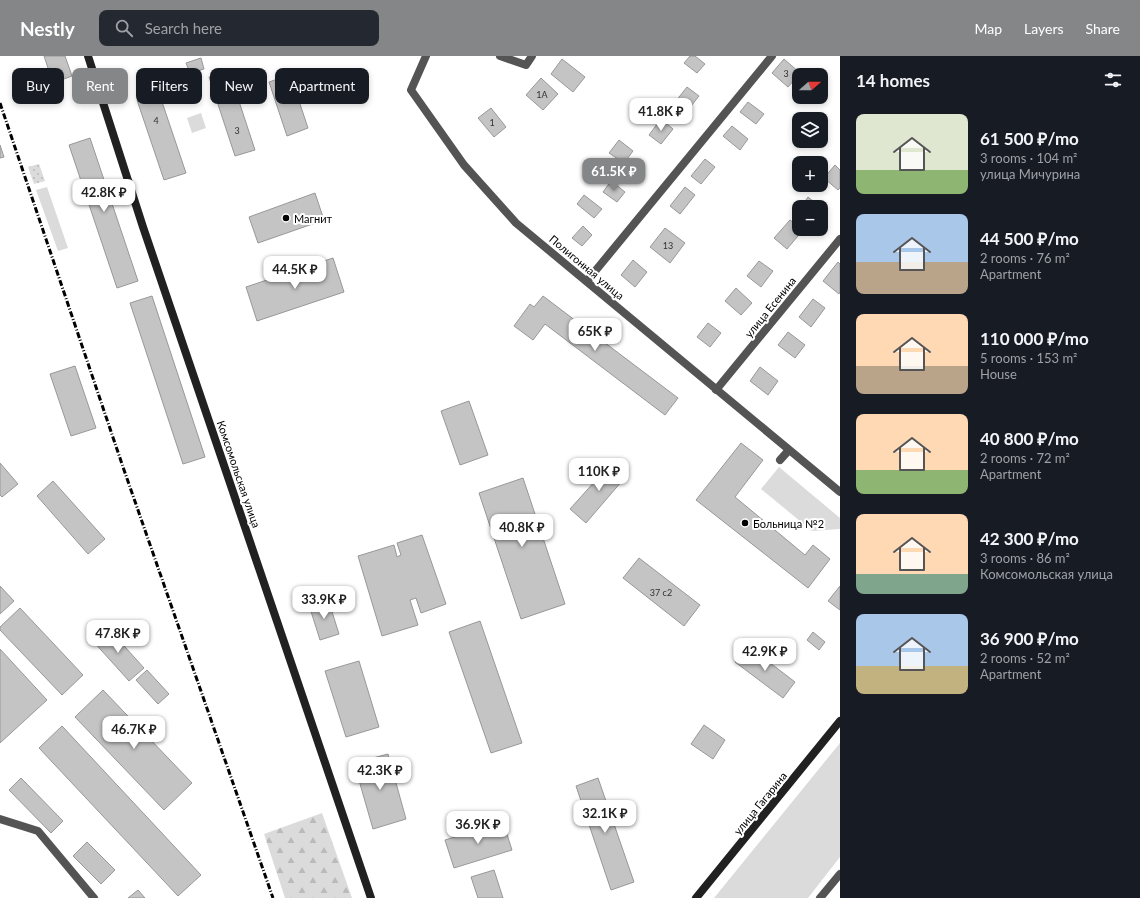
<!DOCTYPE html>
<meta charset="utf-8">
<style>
:root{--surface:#171b24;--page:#242831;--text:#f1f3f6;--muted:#9ea1a6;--accent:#858687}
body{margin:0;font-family:Lato,sans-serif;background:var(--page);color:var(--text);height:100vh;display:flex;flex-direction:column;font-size:15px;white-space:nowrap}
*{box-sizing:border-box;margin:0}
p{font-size:13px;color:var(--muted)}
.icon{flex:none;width:22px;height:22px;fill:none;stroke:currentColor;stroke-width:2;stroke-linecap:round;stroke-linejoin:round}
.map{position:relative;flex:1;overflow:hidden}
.details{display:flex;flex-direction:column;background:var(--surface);width:300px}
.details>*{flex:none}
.banner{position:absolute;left:12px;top:12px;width:380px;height:36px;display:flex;gap:8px}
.needle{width:26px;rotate:69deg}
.buttons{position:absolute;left:792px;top:12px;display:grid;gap:8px}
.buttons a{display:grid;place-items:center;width:36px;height:36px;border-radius:8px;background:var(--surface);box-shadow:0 2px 6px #0003;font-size:20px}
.price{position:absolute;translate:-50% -34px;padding:0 9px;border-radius:8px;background:#fff;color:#222;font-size:13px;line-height:26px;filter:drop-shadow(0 1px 2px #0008)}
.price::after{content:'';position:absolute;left:50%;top:24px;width:12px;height:9px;margin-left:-6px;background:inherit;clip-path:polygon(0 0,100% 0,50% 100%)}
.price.selected{background:var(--accent);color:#fff}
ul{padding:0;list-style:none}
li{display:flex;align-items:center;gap:12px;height:100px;padding:0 16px}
li span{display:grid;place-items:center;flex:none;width:112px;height:80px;border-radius:8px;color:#555}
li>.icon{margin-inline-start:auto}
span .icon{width:48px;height:48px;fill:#fffc;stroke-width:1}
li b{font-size:17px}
h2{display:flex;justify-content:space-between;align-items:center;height:48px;padding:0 16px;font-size:17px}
.pill{padding:0 14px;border-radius:8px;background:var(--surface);box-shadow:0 2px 6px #0003;font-size:14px;line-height:36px}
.pill.selected{background:var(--accent);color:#fff}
header{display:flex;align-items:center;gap:24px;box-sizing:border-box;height:56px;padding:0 20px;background:var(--accent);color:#fff}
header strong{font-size:19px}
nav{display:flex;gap:22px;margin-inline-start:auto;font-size:14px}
.search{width:280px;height:36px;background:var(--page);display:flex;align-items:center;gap:10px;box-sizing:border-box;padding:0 14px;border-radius:8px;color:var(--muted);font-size:15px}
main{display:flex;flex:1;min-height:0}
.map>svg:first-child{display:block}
.grass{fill:url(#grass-dots)}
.forest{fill:url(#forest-firs)}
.park{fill:#dbdbdb}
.building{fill:#c4c4c4;stroke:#989898}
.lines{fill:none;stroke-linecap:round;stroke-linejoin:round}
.street{stroke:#545454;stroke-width:8}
.secondary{stroke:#212121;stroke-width:8}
.rail{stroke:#000;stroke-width:3;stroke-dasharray:6 2 1 2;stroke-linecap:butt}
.poi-dot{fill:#000;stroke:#fff;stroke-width:1.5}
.labels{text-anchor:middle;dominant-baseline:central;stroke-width:4;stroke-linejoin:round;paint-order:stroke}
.number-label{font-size:9px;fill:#313131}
.poi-label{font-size:11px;fill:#000;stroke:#fff;text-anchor:start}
.street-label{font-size:11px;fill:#000;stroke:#fff}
</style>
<header>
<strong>Nestly</strong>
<div class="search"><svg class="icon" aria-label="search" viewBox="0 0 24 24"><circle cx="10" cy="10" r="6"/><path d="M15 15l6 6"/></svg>Search here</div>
<nav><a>Map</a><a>Layers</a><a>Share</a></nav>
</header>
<main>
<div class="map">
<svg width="840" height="842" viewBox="0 0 840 842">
<defs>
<pattern id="grass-dots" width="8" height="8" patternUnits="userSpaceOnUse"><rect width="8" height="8" fill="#dbdbdb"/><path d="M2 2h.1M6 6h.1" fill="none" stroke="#bababa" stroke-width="1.8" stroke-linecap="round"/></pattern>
<pattern id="forest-firs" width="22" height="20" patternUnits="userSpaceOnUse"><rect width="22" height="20" fill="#dbdbdb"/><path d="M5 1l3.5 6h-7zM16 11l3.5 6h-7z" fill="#bababa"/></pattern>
</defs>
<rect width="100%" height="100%" fill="#fff"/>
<path class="grass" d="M39,108l6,17 -11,3 -6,-17z"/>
<path class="forest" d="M322,757l30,85h-67l-21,-64z"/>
<path class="park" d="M201,57l5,15 -14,5 -5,-15z
M47,131l21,61 -10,3 -22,-61z
M779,411l61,51v11l-28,2 -51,-42z
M840,687v114l-32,41h-94z"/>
<path class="building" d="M44,0h21l7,20 -19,7z
M690,0h5l10,8 -8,9 -13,-10z
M201,2l3,11 -14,4 -4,-10z
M562,3l23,18 -12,15 -22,-18z
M784,3l16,14 -12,14 -16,-14z
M229,15l26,79 -20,6 -26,-79z
M298,16l9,26 -8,3 9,27 -21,8 -18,-54z
M541,22l17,16 -15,16 -17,-15z
M687,31l12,9 -15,19 -12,-9z
M159,37l27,80 -22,7 -27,-80z
M748,46l16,12 -8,10 -16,-12z
M491,52l15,19 -12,10 -16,-19z
M661,63l12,10 -12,15 -12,-9z
M732,70l16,13 -8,11 -17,-14z
M90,82l48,143 -21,7 -48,-143z
M619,84l14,11 -9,12 -15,-10z
M0,89l4,12 -4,1z
M705,103l10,8 -14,17 -10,-8z
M835,109l5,5v18l-2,2 -14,-12z
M611,125l14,11 -8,10 -14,-10z
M685,131l10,8 -15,19 -10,-8z
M315,137l9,27 -66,23 -9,-26z
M584,139l18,14 -8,9 -17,-14z
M808,141l12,10h-19z
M790,164l9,7v2l4,1 -16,19 -13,-11z
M583,170l9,9 -10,11 -10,-8z
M665,172l20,15 -15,20 -20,-16z
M333,202l11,34 -87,29 -11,-34z
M633,204l14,12 -12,15 -14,-12z
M759,205l14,10 -12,16 -14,-11z
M838,206l2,2v28l-1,2 -16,-13z
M736,232l16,15 -11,12 -16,-14z
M152,240l53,161 -22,7 -53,-161z
M543,240l135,102 -13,17 -120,-91 -12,16 -19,-14 16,-22 4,3z
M813,243l12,9 -14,19 -12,-10z
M708,267l13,10 -11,14 -13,-10z
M788,276l17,13 -10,13 -17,-13z
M75,310l21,62 -25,8 -21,-62z
M760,311l18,14 -10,14 -18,-14z
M469,345l19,54 -28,10 -19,-54z
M741,387l22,17 -28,37 70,58 8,-10 17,14 -22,29 -112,-88z
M613,405l15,13 -42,49 -16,-14z
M0,407l18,21 -16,13 -2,-2z
M523,422l42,126 -44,15 -42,-126z
M53,425l52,58 -17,15 -51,-58z
M422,479l24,69 -25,9 -5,-15 -6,2 8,25 -36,11 -24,-80 36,-11 3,12 4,-2 -4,-12z
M639,502l61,47 -16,21 -61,-48z
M0,530l14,15 -14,13z
M840,530v24l-12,-9z
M328,543l11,35 -19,6 -11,-35z
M20,552l63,67 -21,20 -62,-65v-3z
M480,565l42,122 -31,10 -42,-121z
M107,571l37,41 -15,13 -37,-41z
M813,576l12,10 -6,8 -12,-10z
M748,590l47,36 -12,16 -48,-36z
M0,593l47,51 -47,43z
M359,605l20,66 -33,10 -21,-66z
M147,614l22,24 -11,10 -22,-24z
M103,634l89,93 -28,27 -89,-93z
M704,669l21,15 -12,19 -22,-15z
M62,670l139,149 -23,21 -139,-148z
M388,698l18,65 -33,10 -19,-66z
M21,722l42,43 -12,12 -42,-43z
M598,722l36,104 -23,8 -35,-104z
M503,766l9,28 -58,18 -9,-28z
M87,786l28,28 -14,14 -28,-28z
M494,814l9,28h-25l-7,-21z
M138,834l7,8h-17z"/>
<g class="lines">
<path class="street" d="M426,0l-15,34 53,75 52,58 324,269
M500,0l26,9 6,-9
M587,225l185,-225
M716,334l124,-151
M780,404l9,-10
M0,763l38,12 56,67
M820,842l20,-24"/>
<path class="secondary" d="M88,0l55,171 228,671
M696,842l144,-177"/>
<path class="rail" d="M0,47l123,364 150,431"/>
</g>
<g class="poi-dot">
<circle cx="286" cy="162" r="4"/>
<circle cx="745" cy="467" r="4"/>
</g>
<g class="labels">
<g class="number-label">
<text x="786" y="17">3</text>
<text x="542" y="38">1А</text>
<text x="156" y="64">4</text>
<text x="492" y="66">1</text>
<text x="237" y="74">3</text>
<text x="668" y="189">13</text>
<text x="661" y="536">37 с2</text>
</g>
<g class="poi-label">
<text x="294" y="162">Магнит</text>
<text x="753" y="467">Больница №2</text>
</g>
<g class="street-label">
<text transform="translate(587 211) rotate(40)">Полигонная улица</text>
<text transform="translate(770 251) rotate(-51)">улица Есенина</text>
<text transform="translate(239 418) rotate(71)">Комсомольская улица</text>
<text transform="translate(760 747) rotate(-51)">улица Гагарина</text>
</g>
</g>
</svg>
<div class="buttons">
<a><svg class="needle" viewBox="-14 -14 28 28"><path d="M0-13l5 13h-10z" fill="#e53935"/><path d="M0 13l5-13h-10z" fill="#9ea1a6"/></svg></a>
<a><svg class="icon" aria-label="layers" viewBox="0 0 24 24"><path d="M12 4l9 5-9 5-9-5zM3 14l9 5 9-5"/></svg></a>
<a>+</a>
<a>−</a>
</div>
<b class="price" style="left:661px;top:76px">41.8K ₽</b>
<b class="price selected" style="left:614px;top:136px">61.5K ₽</b>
<b class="price" style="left:104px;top:157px">42.8K ₽</b>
<b class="price" style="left:295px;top:234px">44.5K ₽</b>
<b class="price" style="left:595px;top:296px">65K ₽</b>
<b class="price" style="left:599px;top:436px">110K ₽</b>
<b class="price" style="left:522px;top:492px">40.8K ₽</b>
<b class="price" style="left:324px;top:564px">33.9K ₽</b>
<b class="price" style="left:118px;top:598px">47.8K ₽</b>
<b class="price" style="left:765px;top:616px">42.9K ₽</b>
<b class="price" style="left:134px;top:694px">46.7K ₽</b>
<b class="price" style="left:380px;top:735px">42.3K ₽</b>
<b class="price" style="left:605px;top:778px">32.1K ₽</b>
<b class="price" style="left:478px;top:789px">36.9K ₽</b>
<div class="banner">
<a class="pill">Buy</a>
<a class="pill selected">Rent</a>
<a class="pill">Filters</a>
<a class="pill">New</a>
<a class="pill">Apartment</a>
</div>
</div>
<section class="details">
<h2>14 homes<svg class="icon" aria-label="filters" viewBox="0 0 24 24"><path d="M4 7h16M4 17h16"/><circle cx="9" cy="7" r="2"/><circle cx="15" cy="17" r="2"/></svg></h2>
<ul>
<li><span style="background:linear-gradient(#dfe7d0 70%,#8fb573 0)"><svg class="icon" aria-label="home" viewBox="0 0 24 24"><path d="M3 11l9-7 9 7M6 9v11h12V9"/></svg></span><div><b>61 500 ₽/mo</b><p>3 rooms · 104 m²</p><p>улица Мичурина</p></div></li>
<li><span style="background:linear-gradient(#a9c7e8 60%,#b9a48a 0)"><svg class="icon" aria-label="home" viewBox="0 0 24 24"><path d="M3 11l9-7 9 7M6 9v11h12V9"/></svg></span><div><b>44 500 ₽/mo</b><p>2 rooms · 76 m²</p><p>Apartment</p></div></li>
<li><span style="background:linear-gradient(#ffd9b3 65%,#b9a48a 0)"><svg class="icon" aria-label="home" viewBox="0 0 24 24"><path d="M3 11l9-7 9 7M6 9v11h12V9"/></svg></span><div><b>110 000 ₽/mo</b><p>5 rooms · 153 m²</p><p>House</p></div></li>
<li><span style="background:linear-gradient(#ffd9b3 70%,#8fb573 0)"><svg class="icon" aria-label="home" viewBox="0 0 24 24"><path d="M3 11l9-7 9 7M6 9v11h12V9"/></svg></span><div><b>40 800 ₽/mo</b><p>2 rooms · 72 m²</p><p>Apartment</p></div></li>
<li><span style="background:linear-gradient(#ffd9b3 75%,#7fa58c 0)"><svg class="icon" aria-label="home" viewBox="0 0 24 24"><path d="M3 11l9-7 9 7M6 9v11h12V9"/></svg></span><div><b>42 300 ₽/mo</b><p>3 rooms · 86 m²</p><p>Комсомольская улица</p></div></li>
<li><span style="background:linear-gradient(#a9c7e8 65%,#c2b280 0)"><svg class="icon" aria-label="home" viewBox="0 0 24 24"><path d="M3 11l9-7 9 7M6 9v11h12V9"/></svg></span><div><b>36 900 ₽/mo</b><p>2 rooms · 52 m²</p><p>Apartment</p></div></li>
</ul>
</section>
</main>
